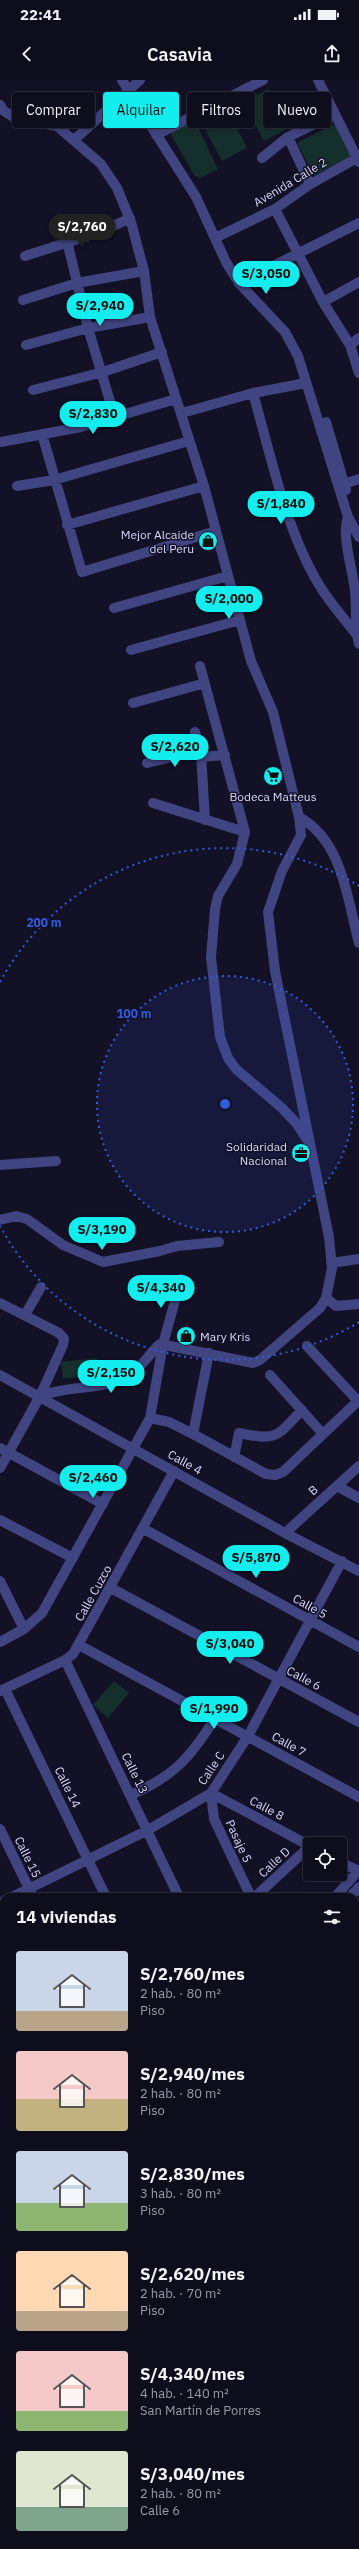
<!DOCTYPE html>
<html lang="es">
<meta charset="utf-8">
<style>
:root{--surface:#0e0d1c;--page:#171625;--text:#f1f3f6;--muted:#9b9ca3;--line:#2e2d3b;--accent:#14eded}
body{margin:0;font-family:"IBM Plex Sans",sans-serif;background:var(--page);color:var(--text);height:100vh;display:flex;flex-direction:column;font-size:15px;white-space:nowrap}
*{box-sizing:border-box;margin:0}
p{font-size:13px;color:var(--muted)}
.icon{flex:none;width:22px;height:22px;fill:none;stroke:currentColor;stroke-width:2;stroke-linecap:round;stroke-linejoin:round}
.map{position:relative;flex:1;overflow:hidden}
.side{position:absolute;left:0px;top:1813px;width:359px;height:656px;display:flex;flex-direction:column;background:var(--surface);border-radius:12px 12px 0 0;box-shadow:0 2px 6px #0003,0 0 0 1px var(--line)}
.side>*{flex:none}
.banner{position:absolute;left:12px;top:12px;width:335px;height:36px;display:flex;gap:8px}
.tools{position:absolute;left:303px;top:1757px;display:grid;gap:8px}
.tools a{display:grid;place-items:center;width:44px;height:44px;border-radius:4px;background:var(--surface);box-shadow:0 2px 6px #0003,0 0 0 1px var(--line);font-size:20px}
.price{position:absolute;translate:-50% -34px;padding:0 9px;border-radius:14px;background:var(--accent);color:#111;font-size:13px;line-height:26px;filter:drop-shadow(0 1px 2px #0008)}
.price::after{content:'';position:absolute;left:50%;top:24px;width:12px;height:9px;margin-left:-6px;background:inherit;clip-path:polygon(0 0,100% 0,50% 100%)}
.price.selected{background:#222;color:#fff}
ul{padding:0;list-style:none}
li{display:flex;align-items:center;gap:12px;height:100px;padding:0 16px}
li span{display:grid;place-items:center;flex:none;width:112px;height:80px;border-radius:4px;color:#555}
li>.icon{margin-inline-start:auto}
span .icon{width:48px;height:48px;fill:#fffc;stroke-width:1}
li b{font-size:17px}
h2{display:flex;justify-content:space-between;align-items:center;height:48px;padding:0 16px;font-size:17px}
.tag{padding:0 14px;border-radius:4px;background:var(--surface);box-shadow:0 2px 6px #0003,0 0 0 1px var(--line);font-size:14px;line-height:36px}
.tag.selected{background:var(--accent);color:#111}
.status{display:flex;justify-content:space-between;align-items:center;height:28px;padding:0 20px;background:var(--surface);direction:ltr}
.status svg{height:11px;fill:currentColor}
header{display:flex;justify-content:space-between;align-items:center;height:52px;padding:0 16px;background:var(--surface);font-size:18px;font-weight:600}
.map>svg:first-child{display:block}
.green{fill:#152f2c}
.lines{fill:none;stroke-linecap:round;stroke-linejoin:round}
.minor{stroke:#404481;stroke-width:10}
.ring{fill:none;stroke:#305cdc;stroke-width:2;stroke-dasharray:2 4}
.labels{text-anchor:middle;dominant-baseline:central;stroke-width:3;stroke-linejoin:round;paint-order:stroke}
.street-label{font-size:12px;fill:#dad9fc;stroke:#131126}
.poi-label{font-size:12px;fill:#dad9fc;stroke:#131126;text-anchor:end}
.centre{fill:#305cdc;stroke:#131126;stroke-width:2}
.ring-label{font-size:12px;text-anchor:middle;font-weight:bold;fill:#305cdc;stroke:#131126;stroke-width:3;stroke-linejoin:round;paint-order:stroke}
</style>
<div class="status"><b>22:41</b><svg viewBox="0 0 49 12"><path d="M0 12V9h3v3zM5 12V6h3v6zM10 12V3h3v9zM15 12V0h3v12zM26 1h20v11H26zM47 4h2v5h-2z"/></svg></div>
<header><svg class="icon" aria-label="back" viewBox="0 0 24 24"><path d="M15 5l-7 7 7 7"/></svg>Casavia<svg class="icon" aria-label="share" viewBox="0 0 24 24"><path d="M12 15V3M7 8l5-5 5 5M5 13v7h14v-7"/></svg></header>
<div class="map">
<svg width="359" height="2469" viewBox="0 0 359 2469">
<rect width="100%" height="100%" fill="#131126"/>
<path class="green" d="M268,9l21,39 -25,13 -21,-39z
M227,29l20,39 -25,13 -21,-39z
M195,41l23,48 -18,9 -5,-2 -24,-41 1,-4z
M335,44l16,32 -37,20 -17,-33z
M97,1278l2,16 -36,5 -2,-17z
M114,1601l15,12 -21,25 -15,-13z
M355,1940l4,2v76l-4,-8z
M4,2219v44h-4v-42z
M4,2350v115h157v4h-161v-115z"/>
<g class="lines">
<path class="minor" d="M122,0l74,117 30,65 13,21 46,49 13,24 50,161 11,20
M318,0l41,82
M0,25l4,6 11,7 42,8 44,38 16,24 14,34 13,49 6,46 54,169 47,175 22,51 26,105 2,18 -19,36 -14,41 7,59 54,266 3,31 -6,30 -6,10 -60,52 -7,3 -93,-19c-11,10 -18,23 -30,31 -26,16 -62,10 -90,21
M156,55l107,-55
M288,57l22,47
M74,60l66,-60
M262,78l26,-21 47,-23
M275,129l48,93 27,43 9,28
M215,158l60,-29 34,-24 48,-27
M67,161l21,87 27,90
M25,176l78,-25 27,-13
M239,203l120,-60
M23,220l54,-17 67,-12
M323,222l36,-20
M26,265l62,-17 62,-11
M350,265l9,-7
M33,310l70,-18 59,-20
M253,313c18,63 34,143 70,198 10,15 22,29 33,43
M182,333l71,-20 53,-10
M326,342l20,68
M42,354l40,138 134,-41
M1,362l80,-15 95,-28
M344,404l15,-5
M17,406l37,-6 135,-39
M348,437c-7,19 5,53 7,74 2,18 -1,35 4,53
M67,445l137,-39
M114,528l114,-32
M131,570l109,-30
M200,586l45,166 -8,32 -19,32 -3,13 -4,48 9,80 8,21 8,11 46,39 15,16 11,17
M133,623l72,-20
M195,652l6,21 4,67
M201,677l24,-2
M147,683l36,-9 18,-1
M153,723l92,29
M299,737c44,24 48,82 60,126
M0,1085l56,-4
M0,1140l16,-4 11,3 36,26 40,17 57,-11 17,-5 42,-4
M331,1183l28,-4
M326,1218l10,8 23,-2
M0,1223l59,30 5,6 -1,6 -23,51 -40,72
M25,1235l16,-28
M307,1266l51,55
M0,1295l285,158 74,38
M270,1295l53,59
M150,1338l19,4 24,12 73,40 9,1 8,-3 76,-72
M193,1354l16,-81
M0,1368l103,56
M234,1377l5,-24c39,8 37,4 63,-23
M337,1406l22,12
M0,1440l73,38
M144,1449l215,118
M285,1453l74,-67
M0,1501l24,48
M111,1508l248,134
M0,1562l24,-13 18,-16 108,-195 13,-74 18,-65
M79,1565l280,152
M65,1580l114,237
M5,1609l101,208
M0,1611l65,-31 8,-6 101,-183
M211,1713l3,26 37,78
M211,1713l99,53
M131,1715c43,-19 60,-38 84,-77
M0,1749l33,68
M340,1782l19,9
M12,1817l136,-67 63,-37 37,-57 94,-175
M255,1817l55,-51
M335,1817l24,-27
M350,1817l9,-10
M0,1823l4,-2
M355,1863l4,3
M0,1902l4,9
M355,1936l4,2
M0,2006l4,-2
M0,2019l4,-2
M355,2028l4,7
M355,2045l4,-2
M0,2057l4,8
M355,2181l4,8
M0,2205l4,8
M0,2267h4
M355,2276l4,-2
M0,2342h4
M355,2344l4,8
M355,2415l4,-2
M355,2427l4,-4
M253,2465l3,4
M166,2467l22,-2
M312,2469l4,-4"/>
</g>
<circle cx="225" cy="1024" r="128" fill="#305cdc" fill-opacity=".12"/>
<g class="ring">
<circle cx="225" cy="1024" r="128"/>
<path d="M359 1242A256 256 0 0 1 0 1146M0 902A256 256 0 0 1 359 806"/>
</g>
<defs>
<g id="shop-disc" transform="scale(1)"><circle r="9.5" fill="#14eded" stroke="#131126"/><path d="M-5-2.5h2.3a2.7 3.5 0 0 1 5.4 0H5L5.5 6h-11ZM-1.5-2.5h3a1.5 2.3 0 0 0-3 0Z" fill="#111"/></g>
<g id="supermarket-disc" transform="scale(1)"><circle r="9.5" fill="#14eded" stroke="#131126"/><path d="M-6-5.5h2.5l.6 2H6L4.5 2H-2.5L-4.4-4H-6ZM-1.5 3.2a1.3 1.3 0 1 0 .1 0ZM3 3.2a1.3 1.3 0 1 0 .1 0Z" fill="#111"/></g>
<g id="office-disc" transform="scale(1)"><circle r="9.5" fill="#14eded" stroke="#131126"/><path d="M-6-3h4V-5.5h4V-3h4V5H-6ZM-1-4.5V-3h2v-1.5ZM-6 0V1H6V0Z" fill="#111"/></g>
</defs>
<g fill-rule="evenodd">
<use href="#shop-disc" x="208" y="461"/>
<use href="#supermarket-disc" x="273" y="696"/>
<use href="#office-disc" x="301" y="1073"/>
<use href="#shop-disc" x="186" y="1256"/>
</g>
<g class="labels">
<g class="street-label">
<text transform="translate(290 102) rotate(-31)">Avenida Calle 2</text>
<text transform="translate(185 1382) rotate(29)">Calle 4</text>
<text transform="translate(313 1410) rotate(-42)">B</text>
<text transform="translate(93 1513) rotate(-61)">Calle Cuzco</text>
<text transform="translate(310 1526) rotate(29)">Calle 5</text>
<text transform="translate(304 1598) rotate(28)">Calle 6</text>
<text transform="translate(289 1664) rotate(29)">Calle 7</text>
<text transform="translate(211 1688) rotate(-56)">Calle C</text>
<text transform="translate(135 1693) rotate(64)">Calle 13</text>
<text transform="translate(68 1707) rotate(64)">Calle 14</text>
<text transform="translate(267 1728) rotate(28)">Calle 8</text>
<text transform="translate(239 1761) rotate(65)">Pasaje 5</text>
<text transform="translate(28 1777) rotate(64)">Calle 15</text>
<text transform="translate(274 1782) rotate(-43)">Calle D</text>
</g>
<g class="poi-label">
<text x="194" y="454">Mejor Alcaide<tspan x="194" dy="14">del Peru</tspan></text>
<text x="273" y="716" text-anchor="middle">Bodeca Matteus</text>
<text x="287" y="1066">Solidaridad<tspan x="287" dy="14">Nacional</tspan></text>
<text x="200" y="1256" text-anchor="start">Mary Kris</text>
</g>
</g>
<circle cx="225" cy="1024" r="6" class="centre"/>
<g class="ring-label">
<text x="44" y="847">200 m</text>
<text x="134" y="938">100 m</text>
</g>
</svg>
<div class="tools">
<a><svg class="icon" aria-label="locate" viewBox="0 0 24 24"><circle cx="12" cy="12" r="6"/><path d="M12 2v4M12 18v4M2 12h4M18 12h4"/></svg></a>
</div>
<b class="price selected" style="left:82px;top:168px">S/2,760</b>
<b class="price" style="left:266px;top:215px">S/3,050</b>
<b class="price" style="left:100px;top:247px">S/2,940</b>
<b class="price" style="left:93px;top:355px">S/2,830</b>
<b class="price" style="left:281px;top:445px">S/1,840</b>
<b class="price" style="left:229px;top:540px">S/2,000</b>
<b class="price" style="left:175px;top:688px">S/2,620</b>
<b class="price" style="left:102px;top:1171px">S/3,190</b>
<b class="price" style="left:161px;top:1229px">S/4,340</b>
<b class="price" style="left:111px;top:1314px">S/2,150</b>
<b class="price" style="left:93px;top:1419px">S/2,460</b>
<b class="price" style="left:256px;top:1499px">S/5,870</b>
<b class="price" style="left:230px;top:1585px">S/3,040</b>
<b class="price" style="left:214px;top:1650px">S/1,990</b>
<div class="banner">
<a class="tag">Comprar</a>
<a class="tag selected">Alquilar</a>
<a class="tag">Filtros</a>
<a class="tag">Nuevo</a>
</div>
<section class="side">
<h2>14 viviendas<svg class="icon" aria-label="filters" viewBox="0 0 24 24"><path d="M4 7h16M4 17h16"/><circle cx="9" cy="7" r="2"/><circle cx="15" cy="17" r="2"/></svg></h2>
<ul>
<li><span style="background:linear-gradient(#c9d6e8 75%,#b9a48a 0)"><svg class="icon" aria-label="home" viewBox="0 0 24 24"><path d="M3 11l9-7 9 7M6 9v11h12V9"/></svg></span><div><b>S/2,760/mes</b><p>2 hab. · 80 m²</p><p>Piso</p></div></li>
<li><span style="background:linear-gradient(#f6c9c9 60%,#c2b280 0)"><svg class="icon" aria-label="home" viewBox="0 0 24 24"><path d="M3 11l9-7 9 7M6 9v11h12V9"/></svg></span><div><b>S/2,940/mes</b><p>2 hab. · 80 m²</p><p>Piso</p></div></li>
<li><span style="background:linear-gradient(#c9d6e8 65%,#8fb573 0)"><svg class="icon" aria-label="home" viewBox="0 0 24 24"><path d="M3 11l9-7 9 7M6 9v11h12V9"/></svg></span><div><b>S/2,830/mes</b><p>3 hab. · 80 m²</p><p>Piso</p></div></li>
<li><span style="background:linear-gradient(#ffd9b3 75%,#b9a48a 0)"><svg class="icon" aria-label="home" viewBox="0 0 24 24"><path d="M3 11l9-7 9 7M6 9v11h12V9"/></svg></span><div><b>S/2,620/mes</b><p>2 hab. · 70 m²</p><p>Piso</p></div></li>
<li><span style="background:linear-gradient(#f6c9c9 75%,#8fb573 0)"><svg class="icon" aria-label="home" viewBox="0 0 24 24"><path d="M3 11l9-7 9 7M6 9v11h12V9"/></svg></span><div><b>S/4,340/mes</b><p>4 hab. · 140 m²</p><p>San Martín de Porres</p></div></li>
<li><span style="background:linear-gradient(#dfe7d0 70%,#7fa58c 0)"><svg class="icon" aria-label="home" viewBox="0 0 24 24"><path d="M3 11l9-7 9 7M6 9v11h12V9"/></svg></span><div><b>S/3,040/mes</b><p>2 hab. · 80 m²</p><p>Calle 6</p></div></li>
</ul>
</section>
</div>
